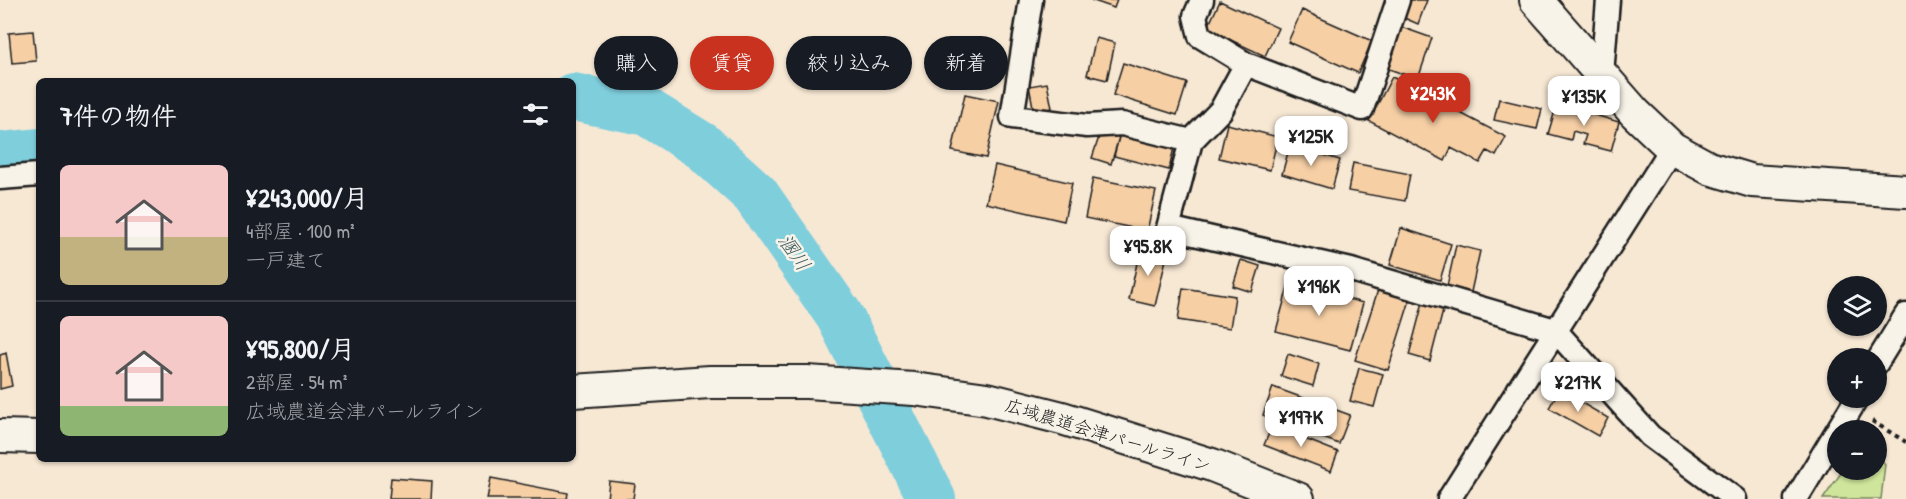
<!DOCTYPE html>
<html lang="ja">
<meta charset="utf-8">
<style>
:root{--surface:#171b24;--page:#20242c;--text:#f1f3f6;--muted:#9ea1a6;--line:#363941;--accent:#c8321e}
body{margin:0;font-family:"Patrick Hand","Klee One",sans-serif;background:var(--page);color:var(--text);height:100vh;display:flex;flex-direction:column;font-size:22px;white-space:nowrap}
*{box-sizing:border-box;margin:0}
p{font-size:20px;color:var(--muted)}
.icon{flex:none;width:33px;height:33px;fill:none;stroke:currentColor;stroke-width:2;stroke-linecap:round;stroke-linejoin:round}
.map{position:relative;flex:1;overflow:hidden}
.drawer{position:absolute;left:36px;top:78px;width:540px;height:384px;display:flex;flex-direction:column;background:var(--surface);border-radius:9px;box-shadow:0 2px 4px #0004}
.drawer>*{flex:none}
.top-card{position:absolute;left:594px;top:36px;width:570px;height:54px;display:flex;gap:12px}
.controls{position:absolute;left:1827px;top:276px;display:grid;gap:12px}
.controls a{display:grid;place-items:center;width:60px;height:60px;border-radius:50%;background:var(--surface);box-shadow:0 2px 4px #0004;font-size:30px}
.price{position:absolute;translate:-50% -51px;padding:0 14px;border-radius:12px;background:#fff;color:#222;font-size:20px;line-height:39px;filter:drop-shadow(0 2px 3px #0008)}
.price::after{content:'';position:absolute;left:50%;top:36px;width:18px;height:14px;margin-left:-9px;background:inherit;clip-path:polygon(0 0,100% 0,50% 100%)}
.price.selected{background:var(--accent);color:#fff}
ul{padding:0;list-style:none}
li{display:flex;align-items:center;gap:18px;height:150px;padding:0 24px}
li+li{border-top:2px solid var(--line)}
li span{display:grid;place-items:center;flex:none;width:168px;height:120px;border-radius:9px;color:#555}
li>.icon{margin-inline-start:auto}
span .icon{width:72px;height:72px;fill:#fffc;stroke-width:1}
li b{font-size:26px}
h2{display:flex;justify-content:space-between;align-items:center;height:72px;padding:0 24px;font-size:26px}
.chip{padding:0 21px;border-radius:27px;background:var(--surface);box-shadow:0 2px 4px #0004;font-size:21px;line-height:54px}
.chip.selected{background:var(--accent);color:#fff}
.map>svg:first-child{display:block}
.green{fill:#cee59b;stroke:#75805c;stroke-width:1.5}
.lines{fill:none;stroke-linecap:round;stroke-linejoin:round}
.river{stroke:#7fcedc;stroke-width:48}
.building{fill:#f6cfa5;stroke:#1c1c1c;stroke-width:1.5}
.street-casing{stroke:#1c1c1c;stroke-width:27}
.secondary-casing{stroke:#1c1c1c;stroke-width:36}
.path{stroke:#1c1c1c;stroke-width:4;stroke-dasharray:4.5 4.5;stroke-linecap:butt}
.street{stroke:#f7f3e8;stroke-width:22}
.secondary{stroke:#f7f3e8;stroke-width:32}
.labels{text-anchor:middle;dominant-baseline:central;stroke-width:5;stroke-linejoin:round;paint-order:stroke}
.street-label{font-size:18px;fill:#1c1c1c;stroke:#f7f3e8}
.water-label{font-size:20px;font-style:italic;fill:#3f5a5f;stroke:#f7f3e8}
</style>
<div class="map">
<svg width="1906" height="499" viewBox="0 0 1906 499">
<rect width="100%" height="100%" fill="#f7e8d4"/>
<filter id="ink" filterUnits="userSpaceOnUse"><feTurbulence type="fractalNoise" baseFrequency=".0167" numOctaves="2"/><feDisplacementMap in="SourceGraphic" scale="12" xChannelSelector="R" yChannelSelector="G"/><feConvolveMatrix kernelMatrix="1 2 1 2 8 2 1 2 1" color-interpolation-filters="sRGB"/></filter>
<g filter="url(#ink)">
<path class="green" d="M1877,455l8,9 -4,35h-58l20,-29h33z"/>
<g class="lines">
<path class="river" d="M573,97l74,15 55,34 53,48 84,121 93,184
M0,156l39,-4"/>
</g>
<path class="building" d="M1091,0h26l-3,8z
M1408,0h19l-9,24 -16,-7z
M1220,1l58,27 -13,28 -58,-27z
M1302,10l70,31 -14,32 -70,-31z
M1401,27l31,11 -14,41 -32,-11z
M33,31l3,30 -24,2 -3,-30z
M1096,38l19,5 -8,37 -20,-5z
M1123,63l64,20 -10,32 -64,-20z
M1392,77l114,60 -10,19 -9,-5 -7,12 -29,-15 -6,13 -76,-40z
M1047,83l5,25 -18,4 -5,-26z
M965,94l34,7 -13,57 -34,-7z
M1499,99l43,10 -5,20 -43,-9z
M1557,104l62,18 -8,29 -28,-7 3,-9 -13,-4 -2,9 -23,-6z
M1227,124l51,13 -8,33 -51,-12z
M1121,130l54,13 -6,27 -55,-14z
M1101,131l18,6 -8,27 -19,-6z
M1290,145l50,15 -8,29 -50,-15z
M1353,163l57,11 -5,27 -57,-10z
M995,165l77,18 -8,38 -78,-18z
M1093,178l63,13 -9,40 -62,-13z
M1401,228l50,16 -11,36 -50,-15z
M1456,245l24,6 -9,41 -24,-6z
M1140,249l27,6 -12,51 -26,-6z
M1241,260l19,6 -8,26 -19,-6z
M1289,283l74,20 -13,47 -74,-19z
M1183,288l52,8 -5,32 -52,-8z
M1378,290l32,10 -22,70 -33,-10z
M1423,302l21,5 -14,54 -21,-6z
M6,353l6,33 -12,3v-34z
M1288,354l31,10 -6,22 -32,-10z
M1359,368l24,6 -9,33 -24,-6z
M1273,387l77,28 -11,29 -76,-29z
M1559,390l49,28 -10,18 -49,-28z
M1272,426l66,26 -7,19 -67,-26z
M391,478l41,3 -1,18h-42z
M491,478l77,15 -1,6h-80z
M609,481l26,3 -2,15h-26z"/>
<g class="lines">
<g class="street-casing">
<path id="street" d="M1031,0l-19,117 75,9 35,-2 69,17
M1202,0l-7,16 5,20 46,28 116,45 36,-109
M1246,64l-25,46 -30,31 -23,87 183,42 204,60 95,106 85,63
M1602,74l6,-74
M0,178l39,-3
M1876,364l30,-49
M1449,499l223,-351
M1796,499l61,-101"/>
</g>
<g class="secondary-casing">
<path id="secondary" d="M1536,0l99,113 37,35 37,20 43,13 154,10
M573,391l137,-9h97l107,7 73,10 75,19 150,47 86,34
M0,436l39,1"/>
</g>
<path class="path" d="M1872,421l34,21"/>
<use href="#street" class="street"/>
<use href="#secondary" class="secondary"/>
</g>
</g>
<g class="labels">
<g class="street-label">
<text transform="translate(1108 435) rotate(17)">広域農道会津パールライン</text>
</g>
<g class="water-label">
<text transform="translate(795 252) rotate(55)">溷川</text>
</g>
</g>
</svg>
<div class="controls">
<a><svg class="icon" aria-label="layers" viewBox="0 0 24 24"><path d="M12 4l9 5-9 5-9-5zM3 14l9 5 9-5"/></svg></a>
<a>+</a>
<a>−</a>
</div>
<b class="price selected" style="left:1433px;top:124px">¥243K</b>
<b class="price" style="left:1584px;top:127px">¥135K</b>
<b class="price" style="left:1311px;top:167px">¥125K</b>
<b class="price" style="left:1148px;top:277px">¥95.8K</b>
<b class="price" style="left:1319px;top:317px">¥196K</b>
<b class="price" style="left:1578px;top:413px">¥217K</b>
<b class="price" style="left:1301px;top:448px">¥197K</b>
<div class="top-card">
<a class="chip">購入</a>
<a class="chip selected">賃貸</a>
<a class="chip">絞り込み</a>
<a class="chip">新着</a>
</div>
<section class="drawer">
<h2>7件の物件<svg class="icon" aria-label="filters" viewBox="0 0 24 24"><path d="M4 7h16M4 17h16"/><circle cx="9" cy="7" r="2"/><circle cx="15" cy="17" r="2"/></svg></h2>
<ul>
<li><span style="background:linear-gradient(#f6c9c9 60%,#c2b280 0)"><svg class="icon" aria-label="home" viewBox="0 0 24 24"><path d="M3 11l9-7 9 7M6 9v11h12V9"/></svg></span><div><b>¥243,000/月</b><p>4部屋 · 100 m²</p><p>一戸建て</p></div></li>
<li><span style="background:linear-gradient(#f6c9c9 75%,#8fb573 0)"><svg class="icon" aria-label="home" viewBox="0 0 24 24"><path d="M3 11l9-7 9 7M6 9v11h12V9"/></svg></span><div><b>¥95,800/月</b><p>2部屋 · 54 m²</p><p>広域農道会津パールライン</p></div></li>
</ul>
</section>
</div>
